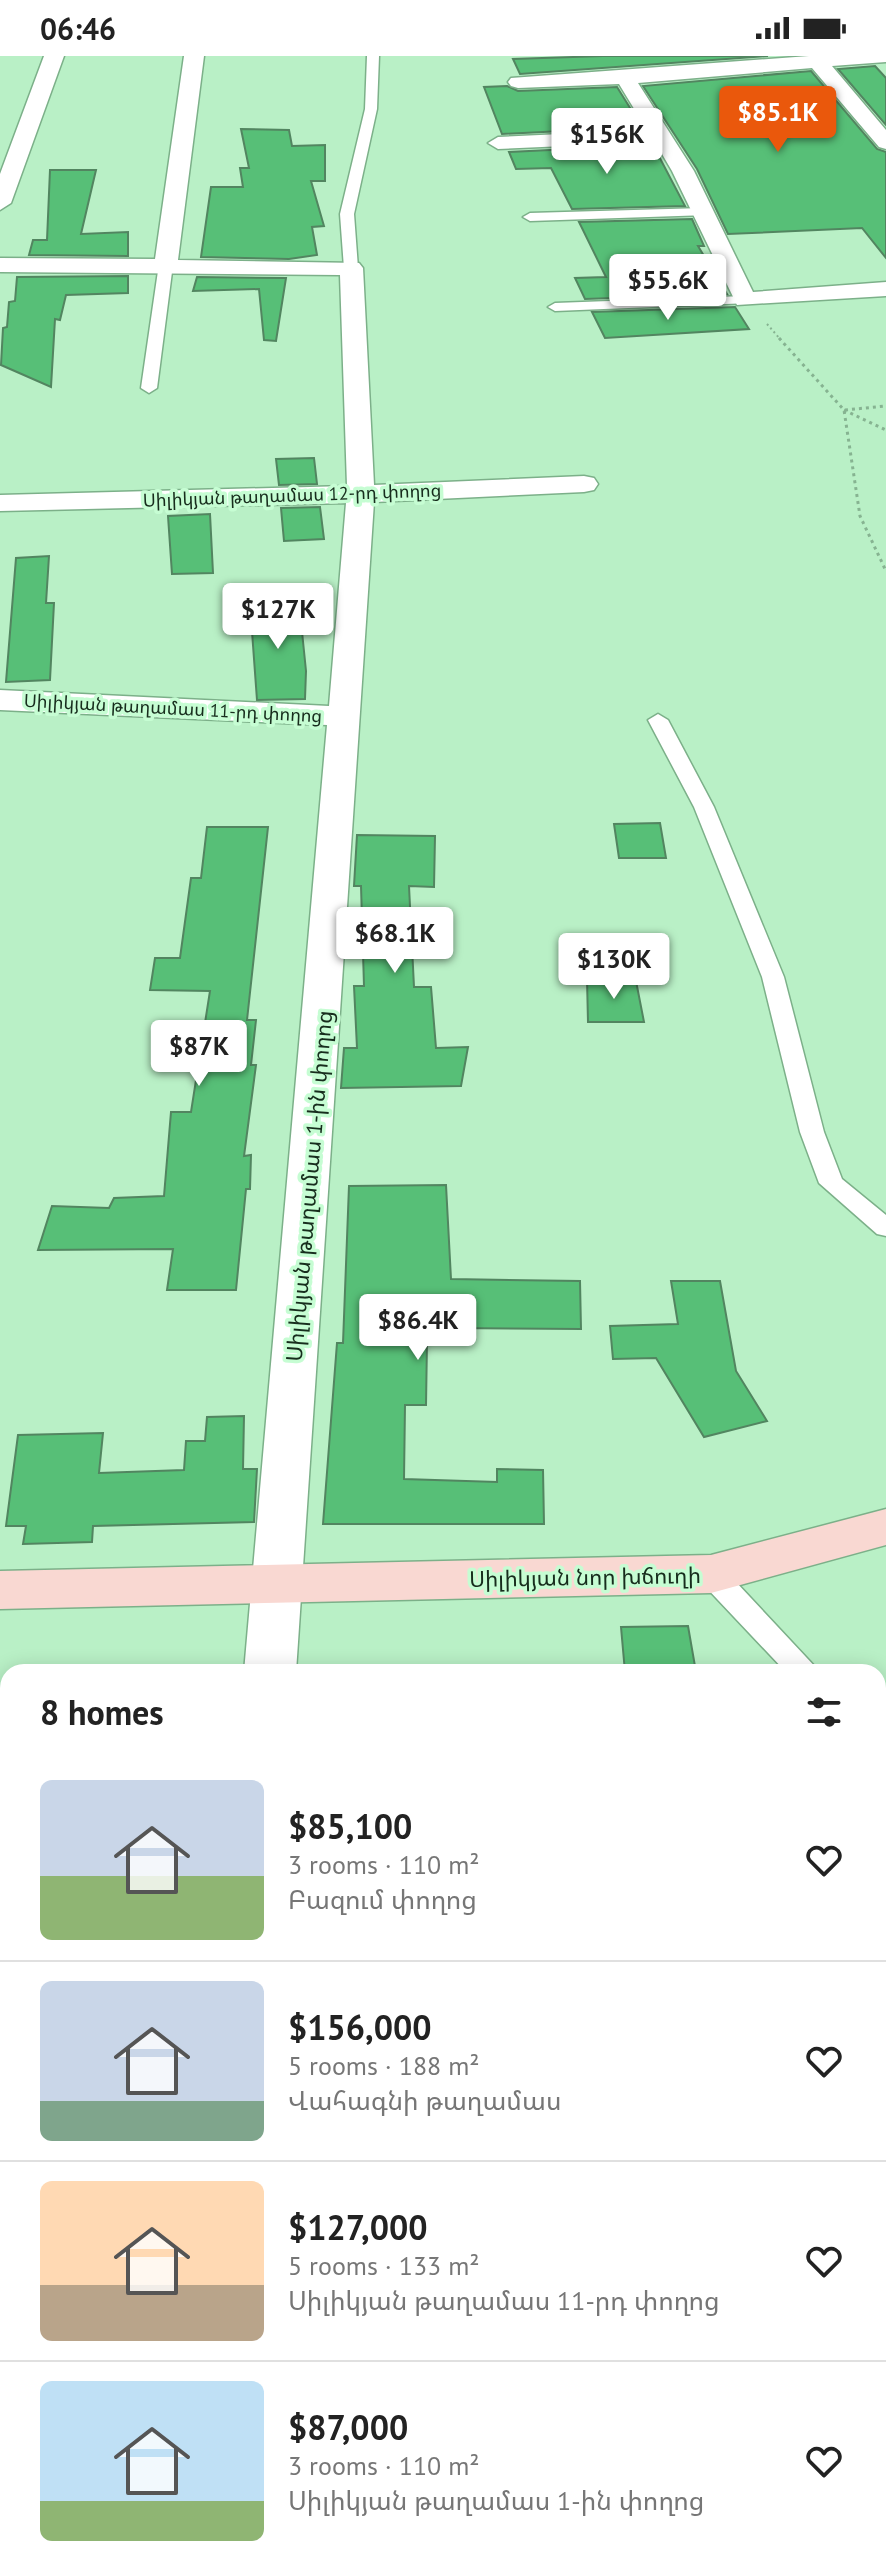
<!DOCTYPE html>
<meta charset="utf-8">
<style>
:root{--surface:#fff;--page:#f6f6f6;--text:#222;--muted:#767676;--line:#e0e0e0;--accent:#ea580c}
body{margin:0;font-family:"PT Sans","Noto Sans Armenian",sans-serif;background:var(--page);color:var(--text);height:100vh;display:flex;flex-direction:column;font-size:30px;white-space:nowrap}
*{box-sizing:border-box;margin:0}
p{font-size:26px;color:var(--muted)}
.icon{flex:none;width:44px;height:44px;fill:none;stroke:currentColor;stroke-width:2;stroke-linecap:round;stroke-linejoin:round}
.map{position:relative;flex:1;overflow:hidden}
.drawer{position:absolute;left:0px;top:1608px;width:886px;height:912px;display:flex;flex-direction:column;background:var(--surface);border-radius:24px 24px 0 0;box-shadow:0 4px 20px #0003}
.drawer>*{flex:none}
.price{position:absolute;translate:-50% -68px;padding:0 18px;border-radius:8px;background:#fff;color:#222;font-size:26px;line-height:52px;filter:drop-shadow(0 2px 4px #0008)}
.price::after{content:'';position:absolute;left:50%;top:48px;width:24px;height:18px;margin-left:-12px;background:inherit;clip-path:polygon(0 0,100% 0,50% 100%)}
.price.active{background:var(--accent);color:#fff}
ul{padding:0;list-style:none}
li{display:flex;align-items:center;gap:24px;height:200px;padding:0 40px}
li+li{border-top:2px solid var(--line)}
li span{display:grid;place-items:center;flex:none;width:224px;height:160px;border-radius:12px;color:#555}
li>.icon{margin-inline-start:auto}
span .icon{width:96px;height:96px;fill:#fffc;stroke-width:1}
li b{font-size:34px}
h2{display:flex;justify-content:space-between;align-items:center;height:96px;padding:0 40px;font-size:34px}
.status{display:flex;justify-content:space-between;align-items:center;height:56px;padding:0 40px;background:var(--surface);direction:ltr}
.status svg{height:22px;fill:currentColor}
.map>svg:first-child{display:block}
.building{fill:#57bf77;stroke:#528560;stroke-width:2}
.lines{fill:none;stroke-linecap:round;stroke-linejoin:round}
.service-casing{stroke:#7cb089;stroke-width:3}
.minor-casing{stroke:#7cb089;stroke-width:3}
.secondary-casing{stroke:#7cb089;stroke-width:3}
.path-far1{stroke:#86b391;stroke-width:2;stroke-dasharray:2 3;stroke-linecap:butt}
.path{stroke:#86b391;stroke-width:3;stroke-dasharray:3 4;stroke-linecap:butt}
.service{fill:#fff;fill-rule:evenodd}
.minor{fill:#fff;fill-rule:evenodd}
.secondary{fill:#f9d8d2;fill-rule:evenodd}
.labels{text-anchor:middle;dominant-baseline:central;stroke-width:7;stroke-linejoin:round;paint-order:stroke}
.far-street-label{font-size:18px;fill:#172d1d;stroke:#c6fdd3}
.street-label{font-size:22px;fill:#172d1d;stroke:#c6fdd3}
</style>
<div class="status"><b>06:46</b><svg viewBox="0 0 49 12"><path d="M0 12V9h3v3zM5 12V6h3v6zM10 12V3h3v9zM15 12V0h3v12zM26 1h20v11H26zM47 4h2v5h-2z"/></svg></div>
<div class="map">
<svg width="886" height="2520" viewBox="0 0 886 2520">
<rect width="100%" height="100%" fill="#b9f0c6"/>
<path class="building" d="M603,0h165l-248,18 -7,-15z
M875,10l11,12v47l-48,-56z
M811,15l66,78 9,3v106l-24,-30 -134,6 -31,-65 -54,-83z
M507,30l11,5 99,-4 25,40 -140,7 -18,-47z
M241,73l48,1 3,16 33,-1v36h-14l13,45 -12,1 5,28 -28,4 -88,-2 10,-70h32l-3,-19h9z
M653,89l32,61 -113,3 -21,-41 -35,1 -7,-17z
M50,114h46l-15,64 47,-2v24l-99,-1 4,-15h14z
M692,163l12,27h-6l29,48 -142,5 -10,-21 31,-1 -27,-55z
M128,220v17l-62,2 -6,25 -5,-1 -4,68 -50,-22 2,-37 4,-1 2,-25 6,-1 2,-24z
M197,221l89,1 -10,63 -12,-1 -5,-51 -66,2z
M735,251l14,22 -144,9 -13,-26z
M314,402l3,26 -38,1 -3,-26z
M320,451l4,32 -40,2 -3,-33z
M210,458l3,59 -41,1 -4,-58z
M49,500l-3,47h8l-4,77 -44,2 10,-124z
M299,546l7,69 -1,28 -48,1 -7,-96z
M660,767l6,35h-47l-5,-34z
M207,771h61l-21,193h9l-5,45h5l-12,91 7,-1 -1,34h-4l-10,101h-69l6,-41 -135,1 14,-44 57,2 5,-10 50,-2 7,-84h20l19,-121 -60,-1 5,-32h25l11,-80h10z
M357,779l78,1 -1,51 -25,-1 5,101h17l5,61 32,-1 -7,39 -120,2 3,-40h13l-3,-62h10l-3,-100h-7z
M587,923l49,2 8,41h-56z
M446,1129l5,94 129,2 1,48 -131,-1 -1,13h-22l-1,64h-21l-1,74 93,3v-13l46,1 1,54h-221l14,-181h6l6,-157z
M671,1225h49l16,90 31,50 -63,16 -48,-79 -43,1 -3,-33 68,-2z
M244,1360l-1,53h14l-3,53 -161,4 -1,16 -69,2 3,-18h-20l12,-91 85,-2 -4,40 85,-3 2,-29h19l2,-24z
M688,1570l8,46h-71l-4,-45z"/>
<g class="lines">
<g class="service-casing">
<path id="service" d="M367,0h12l-2,53 -23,105 4,54 -7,4 -7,-4 -4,-54 25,-105z
M703,152l5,1v6l-178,6 -7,-4 7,-4z
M166,204l7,4 -16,124 -8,5 -8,-5 18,-124z
M745,240l5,1v6l-195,8 -7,-4 7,-4z
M658,658l10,6 46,87 70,170 40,155 18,47 44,36v21l-9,-2 -58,-51 -19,-51 -38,-155 -68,-170 -46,-87z
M711,1507l10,3 99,106h-34l-85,-90 -5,-8 5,-8z
M879,1823l7,2v70l-8,-2z"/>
</g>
<g class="minor-casing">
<path id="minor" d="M44,0h20l-53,147 -11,7v-36z
M184,0h20l-26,204 181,3 4,5 11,217 210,-9 10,2 4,6 -4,6 -10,2 -210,10 -78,1170h-52l83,-947 -327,-15v-20l329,16 17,-203 -346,8v-16l347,-9 -7,-211 -340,-3v-14l155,1z
M809,0h77v6l-54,4 54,64v19l-7,-2 -67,-79 -174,15 56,88 59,121 133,-10v14l-149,9 -65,-134 -17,-29 -157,7 -10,-6 10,-6 149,-7 -28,-46 -101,4 -7,-2 -3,-4 3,-4z
M160,2512h68v8h-68z"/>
</g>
<g class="secondary-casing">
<path id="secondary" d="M886,1453v36l-175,48 -711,16v-38l711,-16z"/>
</g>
<path class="path-far1" d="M767,268l14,16"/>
<path class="path" d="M779,282l65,72 16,106 26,55
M844,354l42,20
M845,354l41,-4"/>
<use href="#service" class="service"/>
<use href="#minor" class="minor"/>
<use href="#secondary" class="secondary"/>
</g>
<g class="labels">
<g class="far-street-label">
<text transform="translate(292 439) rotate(-2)">Սիլիկյան թաղամաս 12-րդ փողոց</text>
<text transform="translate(173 652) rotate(3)">Սիլիկյան թաղամաս 11-րդ փողոց</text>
</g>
<g class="street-label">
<text transform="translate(309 1130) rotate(-85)">Սիլիկյան թաղամաս 1-ին փողոց</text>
<text transform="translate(585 1521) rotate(-1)">Սիլիկյան նոր խճուղի</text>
</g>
</g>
</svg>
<b class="price active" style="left:778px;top:98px">$85.1K</b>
<b class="price" style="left:607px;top:120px">$156K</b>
<b class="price" style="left:668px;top:266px">$55.6K</b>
<b class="price" style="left:278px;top:595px">$127K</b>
<b class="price" style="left:395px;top:919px">$68.1K</b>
<b class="price" style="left:614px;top:945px">$130K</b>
<b class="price" style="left:199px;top:1032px">$87K</b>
<b class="price" style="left:418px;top:1306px">$86.4K</b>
<section class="drawer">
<h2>8 homes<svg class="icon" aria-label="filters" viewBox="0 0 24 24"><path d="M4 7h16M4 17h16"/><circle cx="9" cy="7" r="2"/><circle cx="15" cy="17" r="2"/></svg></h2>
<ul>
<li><span style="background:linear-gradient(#c9d6e8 60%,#8fb573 0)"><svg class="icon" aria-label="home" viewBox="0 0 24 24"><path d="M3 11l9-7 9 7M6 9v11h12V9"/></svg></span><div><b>$85,100</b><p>3 rooms · 110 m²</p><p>Բազում փողոց</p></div><svg class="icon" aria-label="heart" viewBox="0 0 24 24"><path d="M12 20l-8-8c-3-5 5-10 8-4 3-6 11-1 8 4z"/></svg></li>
<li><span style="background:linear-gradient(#c9d6e8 75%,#7fa58c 0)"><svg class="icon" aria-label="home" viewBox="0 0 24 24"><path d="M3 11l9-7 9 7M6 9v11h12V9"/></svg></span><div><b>$156,000</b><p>5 rooms · 188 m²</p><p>Վահագնի թաղամաս</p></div><svg class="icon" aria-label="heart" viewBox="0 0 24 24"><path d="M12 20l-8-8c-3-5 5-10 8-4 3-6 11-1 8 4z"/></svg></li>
<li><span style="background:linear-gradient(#ffd9b3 65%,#b9a48a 0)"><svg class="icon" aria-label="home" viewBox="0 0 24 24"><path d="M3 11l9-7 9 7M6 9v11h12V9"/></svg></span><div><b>$127,000</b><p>5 rooms · 133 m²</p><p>Սիլիկյան թաղամաս 11-րդ փողոց</p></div><svg class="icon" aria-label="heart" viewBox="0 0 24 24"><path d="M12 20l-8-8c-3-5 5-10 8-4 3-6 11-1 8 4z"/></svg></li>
<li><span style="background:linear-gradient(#bfe0f5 75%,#8fb573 0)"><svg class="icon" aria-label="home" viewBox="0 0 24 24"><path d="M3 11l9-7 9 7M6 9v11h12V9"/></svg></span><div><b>$87,000</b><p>3 rooms · 110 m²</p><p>Սիլիկյան թաղամաս 1-ին փողոց</p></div><svg class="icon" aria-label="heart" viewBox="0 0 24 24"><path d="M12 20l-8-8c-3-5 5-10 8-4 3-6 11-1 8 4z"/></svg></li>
</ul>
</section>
</div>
